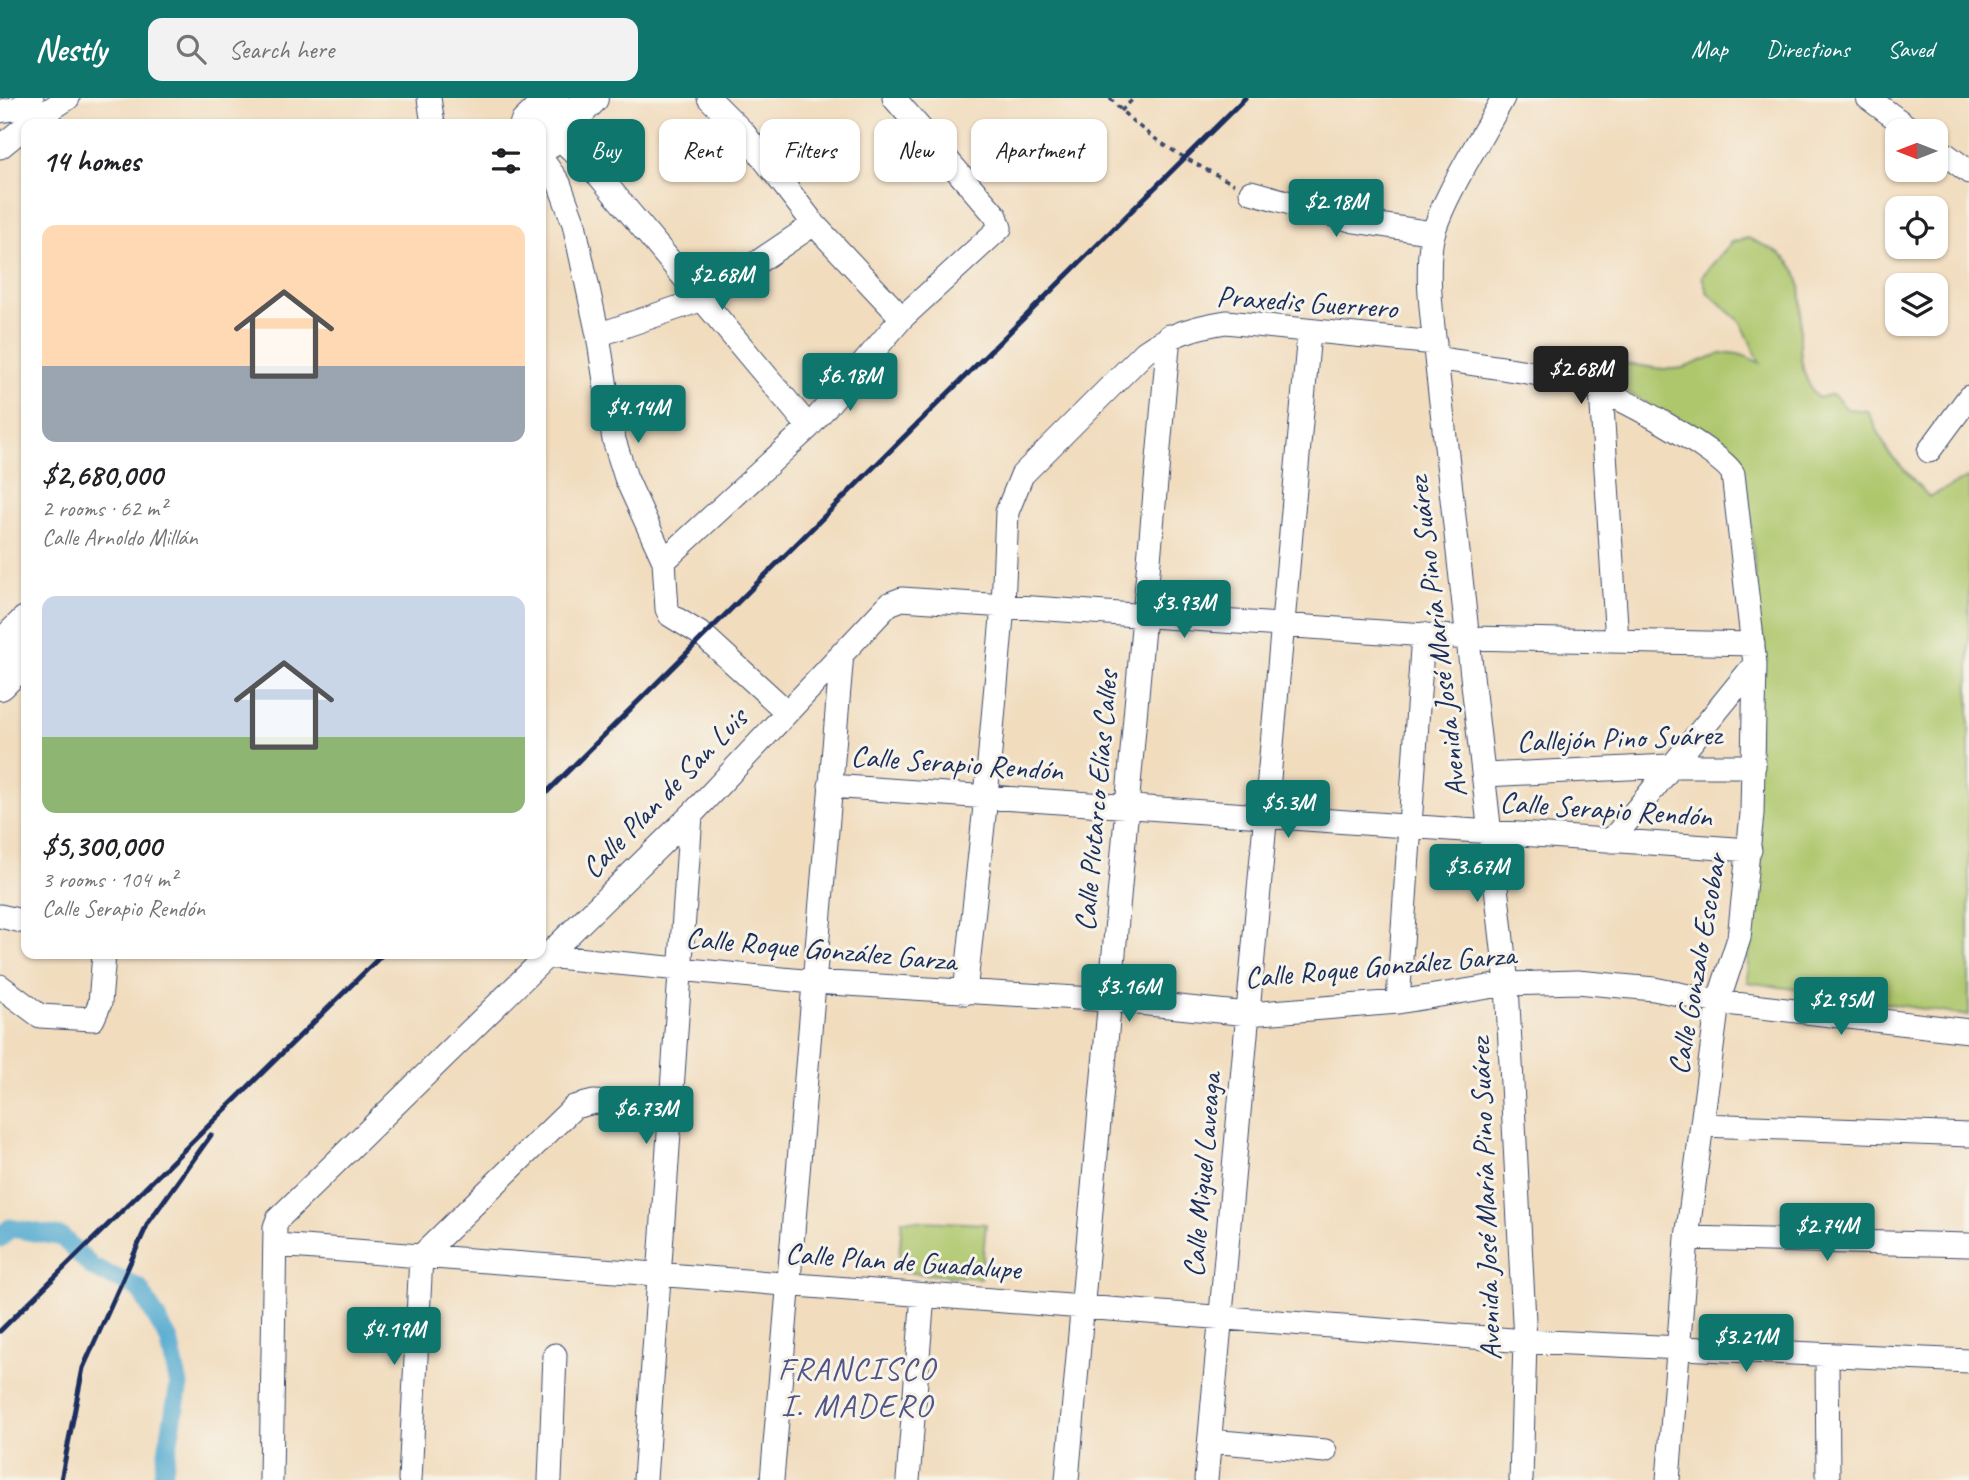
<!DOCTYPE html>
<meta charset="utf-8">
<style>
:root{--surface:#fff;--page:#f2f2f2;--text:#202124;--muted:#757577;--accent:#0f766e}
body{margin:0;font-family:Caveat,sans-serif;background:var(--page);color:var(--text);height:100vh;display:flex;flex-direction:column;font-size:26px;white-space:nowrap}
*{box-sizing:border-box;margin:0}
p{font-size:23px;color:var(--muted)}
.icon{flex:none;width:38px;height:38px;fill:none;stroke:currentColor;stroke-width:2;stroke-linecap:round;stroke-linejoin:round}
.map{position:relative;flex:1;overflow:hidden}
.panel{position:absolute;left:21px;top:21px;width:525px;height:840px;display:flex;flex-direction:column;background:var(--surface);border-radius:14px;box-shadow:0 2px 5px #0004}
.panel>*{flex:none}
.banner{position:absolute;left:567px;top:21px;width:665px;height:63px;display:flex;gap:14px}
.needle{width:46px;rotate:270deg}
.fabs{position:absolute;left:1885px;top:21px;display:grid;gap:14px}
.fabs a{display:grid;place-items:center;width:63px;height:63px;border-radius:14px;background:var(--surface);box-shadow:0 2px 5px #0004;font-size:35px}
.price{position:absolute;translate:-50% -60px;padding:0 16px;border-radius:7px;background:var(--accent);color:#fff;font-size:23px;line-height:46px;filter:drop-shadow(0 2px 4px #0008)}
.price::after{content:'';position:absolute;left:50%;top:42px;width:21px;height:16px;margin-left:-10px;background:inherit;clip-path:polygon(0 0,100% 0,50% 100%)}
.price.selected{background:#222;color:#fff}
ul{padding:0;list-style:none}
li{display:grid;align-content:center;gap:14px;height:371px;padding:0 21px}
li span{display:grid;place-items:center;height:217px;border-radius:14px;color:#555}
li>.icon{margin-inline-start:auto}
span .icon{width:126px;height:126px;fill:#fffc;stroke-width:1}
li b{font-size:30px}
h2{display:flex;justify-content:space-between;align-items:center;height:84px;padding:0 21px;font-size:30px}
.chip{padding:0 24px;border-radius:14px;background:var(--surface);box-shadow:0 2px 5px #0004;font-size:24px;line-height:63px}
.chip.selected{background:var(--accent);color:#fff}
header{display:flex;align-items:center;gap:42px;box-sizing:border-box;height:98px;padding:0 35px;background:var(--accent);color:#fff}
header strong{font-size:33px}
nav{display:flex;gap:38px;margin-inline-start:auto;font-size:24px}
.search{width:490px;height:63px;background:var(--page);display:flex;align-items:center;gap:18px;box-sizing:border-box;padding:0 24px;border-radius:14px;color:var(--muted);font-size:26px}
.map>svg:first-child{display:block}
.green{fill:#aec76d;stroke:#647b66;stroke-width:2}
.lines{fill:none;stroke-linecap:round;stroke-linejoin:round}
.canal{stroke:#53aad0;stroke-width:19}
.minor-casing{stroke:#3b496c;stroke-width:25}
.highway-casing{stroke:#3b496c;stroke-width:34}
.path{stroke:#3b496c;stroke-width:3.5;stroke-dasharray:5 5;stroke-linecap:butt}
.minor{stroke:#fff;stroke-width:23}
.highway{stroke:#fff;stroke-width:32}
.rail{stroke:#1b2f5e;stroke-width:5}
.labels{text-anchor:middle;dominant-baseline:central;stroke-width:6;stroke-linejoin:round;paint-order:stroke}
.street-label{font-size:30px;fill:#1b2f5e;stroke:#f7f3e8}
.neighbourhood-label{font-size:32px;letter-spacing:2px;fill:#505487;stroke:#f7f3e8}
</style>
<header>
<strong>Nestly</strong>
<div class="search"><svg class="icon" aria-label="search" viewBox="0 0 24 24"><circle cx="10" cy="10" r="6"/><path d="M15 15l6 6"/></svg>Search here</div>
<nav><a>Map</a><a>Directions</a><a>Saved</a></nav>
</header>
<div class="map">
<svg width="1969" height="1382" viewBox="0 0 1969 1382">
<rect width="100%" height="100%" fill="#f7f3e8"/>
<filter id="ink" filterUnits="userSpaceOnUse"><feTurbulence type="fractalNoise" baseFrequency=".0143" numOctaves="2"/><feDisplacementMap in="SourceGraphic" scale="14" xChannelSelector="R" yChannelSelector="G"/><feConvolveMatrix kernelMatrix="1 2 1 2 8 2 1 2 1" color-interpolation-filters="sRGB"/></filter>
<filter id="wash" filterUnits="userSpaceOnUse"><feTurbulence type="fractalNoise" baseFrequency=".00686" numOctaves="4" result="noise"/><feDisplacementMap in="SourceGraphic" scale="28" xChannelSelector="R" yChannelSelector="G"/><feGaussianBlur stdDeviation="1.57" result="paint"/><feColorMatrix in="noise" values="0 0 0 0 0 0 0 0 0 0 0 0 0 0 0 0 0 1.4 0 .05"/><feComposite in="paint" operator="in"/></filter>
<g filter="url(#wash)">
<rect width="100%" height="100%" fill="#f1dcbd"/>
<path class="green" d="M1748,140c14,7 32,13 42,25 27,31 -9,92 28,135l15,-4 14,15 21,2 20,41 41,45 40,-20v539l-222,-34c5,-119 14,-237 10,-356 -2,-58 -4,-113 -21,-168l-136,-83c23,-20 45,-5 72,-6 21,0 37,-16 57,-16 11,0 21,5 31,10l-19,-41 -34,-30 -5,-16 30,-34z
M902,1122l84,4 -5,54 -83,-6z"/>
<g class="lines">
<path class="canal" d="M0,1140l10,-10 52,9 31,31 46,20 30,52 10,45 -17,95"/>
</g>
</g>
<g filter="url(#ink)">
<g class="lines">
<g class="minor-casing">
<path id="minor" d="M429,0l4,26
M709,0l34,34 71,92 88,94
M1503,0c-19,36 -67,109 -72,146 -5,37 2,77 5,114l71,626 18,357 -4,139
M1868,0l45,33
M0,13l19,-3 13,-10
M28,26l40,-26
M556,37l44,42 209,250
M0,49l26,-21
M1936,49l33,25
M541,60l18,25 15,41 24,111 16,105 12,38 38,83 3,48 3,6 34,21 83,76
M1251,94l103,29 79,12
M598,237l105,-36 111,-75
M1436,260c49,8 100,13 148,26 27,7 138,68 149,90l22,190 -3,150 -13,124 -21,64 -31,236 -19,242
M1601,293l16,250
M1929,353l40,-54
M664,463l145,-134 93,-109 98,-90 -4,-12 -102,-118
M1485,677l184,-9h85
M830,688l920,64
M1611,743l144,-177
M0,818l26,6
M545,858l269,26 295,18 139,14 150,-12 109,-18 70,-2 77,7 64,13 251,29
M0,888l40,30 53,3 7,-16 4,-49
M965,895l21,-196 17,-191 4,-94 15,-37 123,-123c26,-18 50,-25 81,-30l209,21
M1398,904l25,-368
M1702,1027l267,10
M1687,1140l282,7
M277,1147l1248,96 444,20
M1827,1257l1,125
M1210,1343l115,10
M271,1382l4,-253 3,-8 413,-404 198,-211 13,-5 567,39 284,6
M410,1382l11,-224 153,-149 20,-5 77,6
M550,1382l5,-125
M645,1382l46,-665
M772,1382l70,-827
M908,1382l15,-185
M1067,1382l102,-1144
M1206,1382l103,-1147"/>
</g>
<g class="highway-casing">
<path id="highway" d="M526,26l27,-26
M541,51l51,-51
M0,550l26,-26
M0,586l26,-26"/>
</g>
<path class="path" d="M1110,0c33,39 79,63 124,86
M1121,13l13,-13"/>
<use href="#minor" class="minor"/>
<use href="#highway" class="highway"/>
<path class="rail" d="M541,700l704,-700
M0,1233l383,-377
M61,1382l22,-112 65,-145 63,-88"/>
</g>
</g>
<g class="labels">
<g class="street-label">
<text transform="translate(1307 204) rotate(4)">Praxedis Guerrero</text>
<text transform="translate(1437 539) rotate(-97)">Avenida José María Pino Suárez</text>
<text transform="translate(1619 640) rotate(-2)">Callejón Pino Suárez</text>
<text transform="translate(957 665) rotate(4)">Calle Serapio Rendón</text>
<text transform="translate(664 695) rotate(-46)">Calle Plan de San Luis</text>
<text transform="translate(1096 703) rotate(-85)">Calle Plutarco Elías Calles</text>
<text transform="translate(1606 711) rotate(4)">Calle Serapio Rendón</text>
<text transform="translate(821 851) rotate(5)">Calle Roque González Garza</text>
<text transform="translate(1697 866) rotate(-80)">Calle Gonzalo Escobar</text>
<text transform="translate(1380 868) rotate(-5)">Calle Roque González Garza</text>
<text transform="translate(1202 1077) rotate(-85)">Calle Miguel Laveaga</text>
<text transform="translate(1485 1101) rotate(-92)">Avenida José María Pino Suárez</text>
<text transform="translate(903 1163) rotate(4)">Calle Plan de Guadalupe</text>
</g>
<g class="neighbourhood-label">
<text x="857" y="1270">FRANCISCO<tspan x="857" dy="37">I. MADERO</tspan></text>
</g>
</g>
</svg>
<div class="fabs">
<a><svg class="needle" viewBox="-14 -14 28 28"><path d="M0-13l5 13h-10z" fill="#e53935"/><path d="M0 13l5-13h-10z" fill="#757577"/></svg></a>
<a><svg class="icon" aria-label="locate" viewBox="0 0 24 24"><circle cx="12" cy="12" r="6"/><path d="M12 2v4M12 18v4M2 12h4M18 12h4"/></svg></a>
<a><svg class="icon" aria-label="layers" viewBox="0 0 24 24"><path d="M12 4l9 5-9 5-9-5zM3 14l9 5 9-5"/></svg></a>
</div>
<b class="price" style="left:1336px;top:141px">$2.18M</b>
<b class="price" style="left:722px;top:214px">$2.68M</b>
<b class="price selected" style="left:1581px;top:308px">$2.68M</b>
<b class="price" style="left:850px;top:315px">$6.18M</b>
<b class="price" style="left:638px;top:347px">$4.14M</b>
<b class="price" style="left:1184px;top:542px">$3.93M</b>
<b class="price" style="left:1288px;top:742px">$5.3M</b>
<b class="price" style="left:1477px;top:806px">$3.67M</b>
<b class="price" style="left:1129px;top:926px">$3.16M</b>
<b class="price" style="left:1841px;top:939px">$2.95M</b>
<b class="price" style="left:646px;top:1048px">$6.73M</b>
<b class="price" style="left:1827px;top:1165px">$2.74M</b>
<b class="price" style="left:394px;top:1269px">$4.19M</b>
<b class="price" style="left:1746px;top:1276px">$3.21M</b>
<div class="banner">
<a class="chip selected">Buy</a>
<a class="chip">Rent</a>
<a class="chip">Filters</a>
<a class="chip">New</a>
<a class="chip">Apartment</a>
</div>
<section class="panel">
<h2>14 homes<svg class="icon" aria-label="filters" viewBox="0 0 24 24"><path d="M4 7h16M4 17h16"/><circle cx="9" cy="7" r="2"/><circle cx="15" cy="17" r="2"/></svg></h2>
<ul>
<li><span style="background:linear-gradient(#ffd9b3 65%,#9aa5b1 0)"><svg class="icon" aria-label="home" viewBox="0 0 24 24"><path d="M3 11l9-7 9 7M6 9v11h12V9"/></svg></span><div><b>$2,680,000</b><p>2 rooms · 62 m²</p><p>Calle Arnoldo Millán</p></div></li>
<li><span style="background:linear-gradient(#c9d6e8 65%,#8fb573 0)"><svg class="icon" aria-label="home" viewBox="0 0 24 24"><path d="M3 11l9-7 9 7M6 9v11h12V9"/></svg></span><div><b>$5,300,000</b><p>3 rooms · 104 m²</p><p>Calle Serapio Rendón</p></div></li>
</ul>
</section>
</div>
